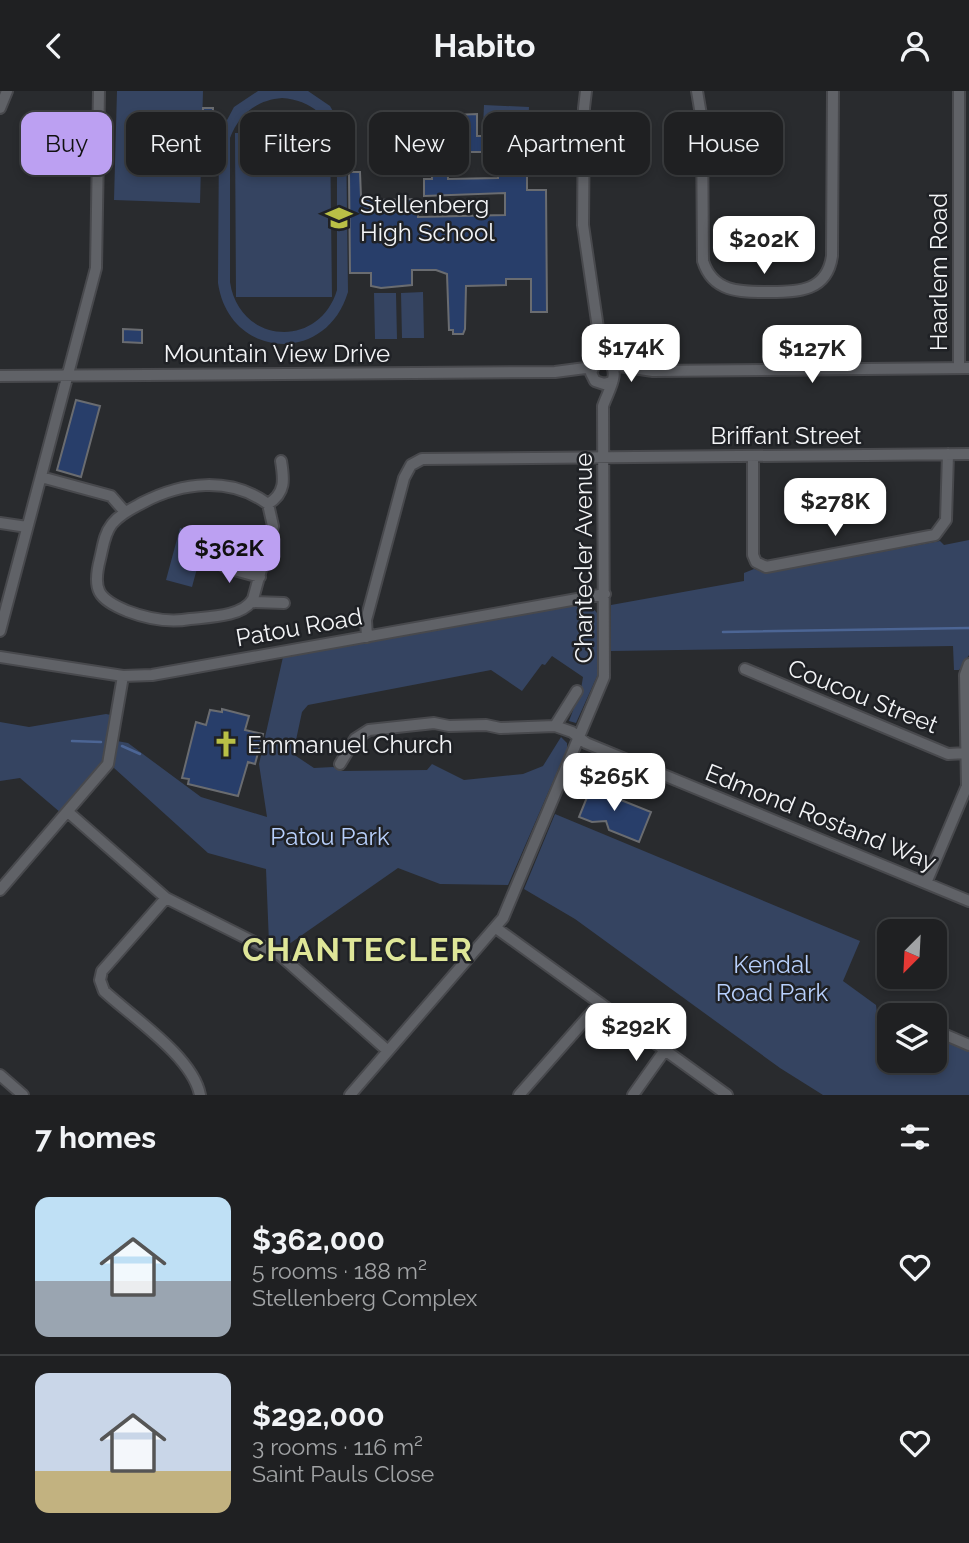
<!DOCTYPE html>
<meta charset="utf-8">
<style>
:root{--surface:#1f2022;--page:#27282a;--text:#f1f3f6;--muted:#a1a3a5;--line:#3c3e40;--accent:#bca0f2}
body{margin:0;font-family:Raleway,sans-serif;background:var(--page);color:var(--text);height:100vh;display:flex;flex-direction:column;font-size:26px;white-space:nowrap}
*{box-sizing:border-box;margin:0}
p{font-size:23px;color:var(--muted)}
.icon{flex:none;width:38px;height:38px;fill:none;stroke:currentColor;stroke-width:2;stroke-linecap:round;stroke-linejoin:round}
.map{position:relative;height:1004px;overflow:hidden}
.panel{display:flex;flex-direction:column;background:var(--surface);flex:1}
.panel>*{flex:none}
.top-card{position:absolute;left:21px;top:21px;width:928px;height:63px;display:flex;gap:14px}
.needle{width:46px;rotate:204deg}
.tools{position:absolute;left:877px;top:828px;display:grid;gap:14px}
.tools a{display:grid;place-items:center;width:70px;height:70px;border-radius:14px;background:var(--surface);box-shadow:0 4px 10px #0003,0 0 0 2px var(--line);font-size:35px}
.price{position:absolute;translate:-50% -60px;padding:0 16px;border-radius:14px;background:#fff;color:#222;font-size:23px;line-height:46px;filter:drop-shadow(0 2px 4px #0008)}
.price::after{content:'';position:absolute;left:50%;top:42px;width:21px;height:16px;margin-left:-10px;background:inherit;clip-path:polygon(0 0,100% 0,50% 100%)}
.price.active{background:var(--accent);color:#111}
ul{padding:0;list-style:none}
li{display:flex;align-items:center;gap:21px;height:175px;padding:0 35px}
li+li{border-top:2px solid var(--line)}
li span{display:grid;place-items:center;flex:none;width:196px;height:140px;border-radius:14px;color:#555}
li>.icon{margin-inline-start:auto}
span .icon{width:84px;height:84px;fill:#fffc;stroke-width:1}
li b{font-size:30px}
h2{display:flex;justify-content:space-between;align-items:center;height:84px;padding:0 35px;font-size:30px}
.pill{padding:0 24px;border-radius:14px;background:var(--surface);box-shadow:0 4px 10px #0003,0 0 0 2px var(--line);font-size:24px;line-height:63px}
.pill.active{background:var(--accent);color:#111}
header{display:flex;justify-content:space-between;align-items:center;height:91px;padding:0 35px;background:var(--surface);font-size:32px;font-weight:700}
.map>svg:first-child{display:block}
.green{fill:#354461;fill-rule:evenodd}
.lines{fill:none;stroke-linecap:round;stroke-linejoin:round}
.stream{stroke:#4c6594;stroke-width:2.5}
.building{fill:#283e6a;stroke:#6a6c70;stroke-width:2;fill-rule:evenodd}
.minor-casing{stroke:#48494d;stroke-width:14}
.minor{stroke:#606267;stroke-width:10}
.labels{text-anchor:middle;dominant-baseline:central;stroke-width:5;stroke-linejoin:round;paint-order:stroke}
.poi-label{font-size:24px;fill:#f3f4f6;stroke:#1f2125;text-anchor:start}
.street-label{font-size:24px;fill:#f3f4f6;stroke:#1f2125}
.park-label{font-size:24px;fill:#b8d0fc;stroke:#1f2125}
.district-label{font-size:32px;font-weight:bold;letter-spacing:2px;fill:#dfe698;stroke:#1f2125}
</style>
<header><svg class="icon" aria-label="back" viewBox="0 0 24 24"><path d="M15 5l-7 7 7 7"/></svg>Habito<svg class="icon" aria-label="person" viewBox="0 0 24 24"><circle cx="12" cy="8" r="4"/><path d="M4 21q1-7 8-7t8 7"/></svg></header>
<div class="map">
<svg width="969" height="1004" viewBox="0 0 969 1004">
<rect width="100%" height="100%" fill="#292b2e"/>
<path class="green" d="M117,0h86l-3,112 -86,-3z
M258,0h50l22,15 16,28 2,158c-22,74 -119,67 -130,-9l1,-148 15,-28zM282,7c29,2 49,19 55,48v144c-18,60 -98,54 -107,-8v-144c9,-24 27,-38 52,-40z
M484,14l45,2 -1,23 -45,-3z
M330,41l2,165h-96l-1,-164z
M423,201l1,46h-22l-1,-45z
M374,202h22l1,46h-22z
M180,437l26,7 -14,52 -26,-7z
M969,449v115l-10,15h-5l-1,-24 -342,5v-46l133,-24v-8l10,-4 13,4 173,-32 4,4z
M582,512l8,2 7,8 1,61 -22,49 -7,-2 12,-32 2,-12 -31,-21 -7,9 -3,-1 -20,27 -31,-21 -183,35 -6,7 -9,42 21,14 19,-1 9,4 85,-1 5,-6 32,16 59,-6 20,-8 18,-29 6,6v6l-59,136 -68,-1 -42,-16 -116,81 -13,-6 -3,-74 -58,-16 -94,-85 3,-27 11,2 73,54 66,20 -8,-53 24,-107z
M106,623l5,1 -8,49 -42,49 -41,-35 -20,3v-59l29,5z
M555,723l305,127 -17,40 33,24 2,17 11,7v32h45l1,-26 34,15v45h-146l-43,-27 -205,-149 -51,-30z"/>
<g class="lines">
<path class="stream" d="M723,541l246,-4
M72,650l29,1
M122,655l18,8"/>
</g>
<path class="building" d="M203,17h10l-1,46h-10z
M477,23v22h50v16h10v21h-10v17h19l1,122h-16v-33h-25v6l-40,1 -1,43 -2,5h-10v-4h-4l-2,-56 -11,-4h-24v15l-31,3 -10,-2v-13h-21l-1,-101h11l1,25h16l-1,3 42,-1v18l87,-2v-22l-81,3v-17h8l-1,-45h25l-1,-19zM465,61h33v26l-50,1 -1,-25z
M123,238l19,1v13l-19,-1z
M76,309l24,6 -19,71 -24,-7z
M222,618l27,7 -4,14 18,4 -8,30 -7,-2 -10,34 -50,-12 1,-5 -7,-1 14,-56 10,3 4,-15 12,2z
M594,689l17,7 -3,6 8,5 35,14 -12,30 -30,-12 -3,-9 -14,1 -13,-5z"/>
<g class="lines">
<g class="minor-casing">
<path id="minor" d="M586,0l-2,17 -1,117 17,117 7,19
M697,0l5,30 1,140c10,32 38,31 67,31 29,0 57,-1 62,-36l1,-165
M0,17l7,-17
M613,274l40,6 316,-3
M959,277v-277
M0,285l555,-4 38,-5
M753,365v99l3,7 10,5 169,-32 11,-15 2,-66
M41,386l70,19 14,16
M268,413l5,22 -20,73c-10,18 -45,18 -63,20 -22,4 -42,0 -63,-8 -29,-12 -35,-21 -27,-52 3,-12 4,-25 12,-35 8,-10 19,-15 30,-21 40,-21 88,-27 126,1 18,-11 16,-25 13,-43
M0,432l27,4
M214,469l13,8 33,9
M252,511l32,1
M0,540l96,-363 3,-177
M367,546l-1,-17 38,-142 7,-13 11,-6 547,-5
M0,566l123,19 29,-1 453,-81
M745,578l203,85 19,-1
M555,635l22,-35
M340,673l15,-25 14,-9 65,-7 15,3 37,-1 14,3 55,-2 17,6 14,11 383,158
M68,721l98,86 114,57 108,96
M926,792l41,-97 -2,-111 4,-11
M0,799l108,-126 15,-88
M166,807l-64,73 -2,9 4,11c28,26 89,66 96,104
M496,837l231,167
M934,939l35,15
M0,984l23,20
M350,1004l153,-177 101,-241 -1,-271c5,-15 19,-35 4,-45l-12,3 -4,9 4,8 9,3 7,-2
M519,1004l81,-92
M633,1004l32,-45"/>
</g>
<use href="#minor" class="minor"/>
</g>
<defs>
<g id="school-bare" transform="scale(2.1)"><path d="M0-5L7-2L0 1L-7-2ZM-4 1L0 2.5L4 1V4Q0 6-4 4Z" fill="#b9c046" stroke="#1f2125" stroke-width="2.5" paint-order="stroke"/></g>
<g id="church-bare" transform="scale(2.1)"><path d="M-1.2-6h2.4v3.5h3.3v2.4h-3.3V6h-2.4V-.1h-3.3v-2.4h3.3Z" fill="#b9c046" stroke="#1f2125" stroke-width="2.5" paint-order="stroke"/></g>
</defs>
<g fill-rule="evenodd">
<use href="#school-bare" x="339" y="127"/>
<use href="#church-bare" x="226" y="653"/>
</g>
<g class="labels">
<g class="poi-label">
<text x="360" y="113">Stellenberg<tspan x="360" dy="28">High School</tspan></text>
<text x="247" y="653">Emmanuel Church</text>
</g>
<g class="street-label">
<text transform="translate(938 181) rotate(-90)">Haarlem Road</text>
<text x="277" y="262">Mountain View Drive</text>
<text x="786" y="344">Briffant Street</text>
<text transform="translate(583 467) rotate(-90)">Chantecler Avenue</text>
<text transform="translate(299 536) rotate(-10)">Patou Road</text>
<text transform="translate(863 605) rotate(22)">Coucou Street</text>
<text transform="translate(821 726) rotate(22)">Edmond Rostand Way</text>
</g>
<g class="park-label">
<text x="330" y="745">Patou Park</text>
<text x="772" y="873">Kendal<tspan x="772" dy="28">Road Park</tspan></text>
</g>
<g class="district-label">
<text x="358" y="858">CHANTECLER</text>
</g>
</g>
</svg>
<div class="tools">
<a><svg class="needle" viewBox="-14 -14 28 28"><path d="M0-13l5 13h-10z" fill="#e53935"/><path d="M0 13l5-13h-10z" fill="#a1a3a5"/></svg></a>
<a><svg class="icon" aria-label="layers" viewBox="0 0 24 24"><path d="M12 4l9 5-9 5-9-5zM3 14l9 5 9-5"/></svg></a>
</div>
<b class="price" style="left:764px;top:185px">$202K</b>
<b class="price" style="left:631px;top:293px">$174K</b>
<b class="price" style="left:812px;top:294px">$127K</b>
<b class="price" style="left:835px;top:447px">$278K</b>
<b class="price active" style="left:229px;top:494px">$362K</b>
<b class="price" style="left:614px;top:722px">$265K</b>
<b class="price" style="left:636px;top:972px">$292K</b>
<div class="top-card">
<a class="pill active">Buy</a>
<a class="pill">Rent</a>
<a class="pill">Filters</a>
<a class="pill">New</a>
<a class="pill">Apartment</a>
<a class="pill">House</a>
</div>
</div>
<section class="panel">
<h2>7 homes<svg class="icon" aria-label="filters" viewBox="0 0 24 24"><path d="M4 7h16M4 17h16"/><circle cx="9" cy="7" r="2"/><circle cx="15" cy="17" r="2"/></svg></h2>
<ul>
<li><span style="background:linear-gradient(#bfe0f5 60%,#9aa5b1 0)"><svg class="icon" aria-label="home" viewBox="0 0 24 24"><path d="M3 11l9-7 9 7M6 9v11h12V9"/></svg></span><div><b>$362,000</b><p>5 rooms · 188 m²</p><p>Stellenberg Complex</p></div><svg class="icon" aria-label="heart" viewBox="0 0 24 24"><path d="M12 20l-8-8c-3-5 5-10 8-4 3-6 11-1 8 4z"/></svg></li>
<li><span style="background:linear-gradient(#c9d6e8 70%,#c2b280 0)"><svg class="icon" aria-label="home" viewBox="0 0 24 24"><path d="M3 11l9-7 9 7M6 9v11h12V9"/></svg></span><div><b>$292,000</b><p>3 rooms · 116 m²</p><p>Saint Pauls Close</p></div><svg class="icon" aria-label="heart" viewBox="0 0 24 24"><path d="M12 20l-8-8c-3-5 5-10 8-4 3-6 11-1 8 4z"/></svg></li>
</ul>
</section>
